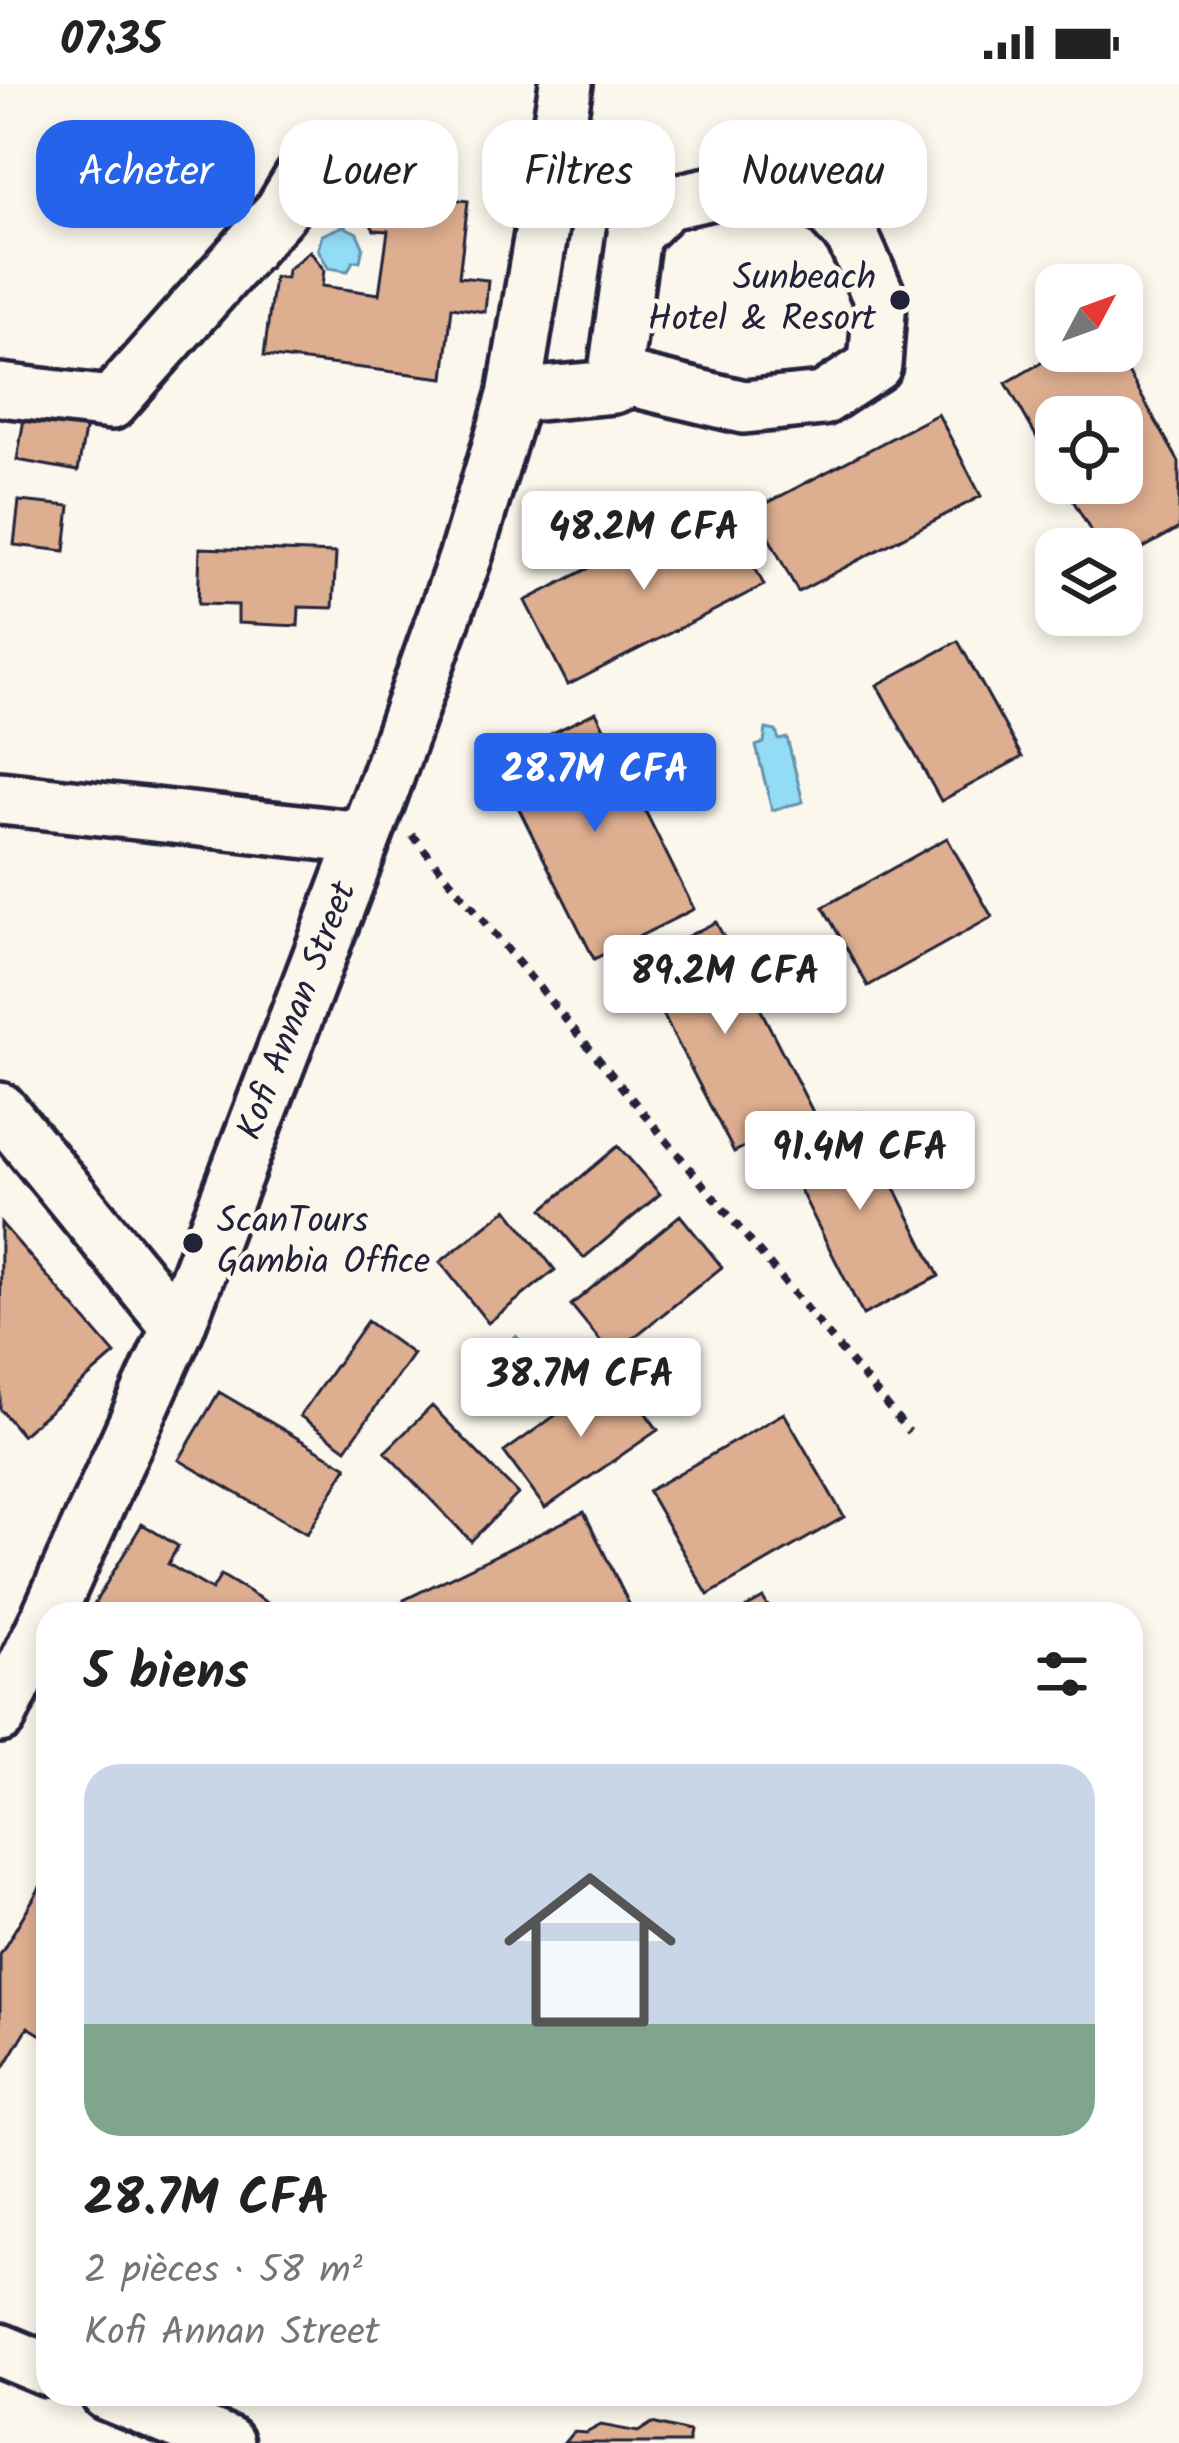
<!DOCTYPE html>
<html lang="fr">
<meta charset="utf-8">
<style>
:root{--surface:#fff;--page:#f6f6f6;--text:#222;--muted:#767676;--line:#e0e0e0;--accent:#2563eb}
body{margin:0;font-family:Kalam,sans-serif;background:var(--page);color:var(--text);height:100vh;display:flex;flex-direction:column;font-size:45px;white-space:nowrap}
*{box-sizing:border-box;margin:0}
p{font-size:39px;color:var(--muted)}
.icon{flex:none;width:66px;height:66px;fill:none;stroke:currentColor;stroke-width:2;stroke-linecap:round;stroke-linejoin:round}
.map{position:relative;flex:1;overflow:hidden}
.panel{position:absolute;left:36px;top:1518px;width:1107px;height:804px;display:flex;flex-direction:column;background:var(--surface);border-radius:36px;box-shadow:0 6px 18px #0003}
.panel>*{flex:none}
.hud{position:absolute;left:36px;top:36px;width:1107px;height:108px;display:flex;gap:24px}
.needle{width:78px;rotate:49deg}
.tools{position:absolute;left:1035px;top:180px;display:grid;gap:24px}
.tools a{display:grid;place-items:center;width:108px;height:108px;border-radius:24px;background:var(--surface);box-shadow:0 6px 18px #0003;font-size:60px}
.price{position:absolute;translate:-50% -102px;padding:0 27px;border-radius:12px;background:#fff;color:#222;font-size:39px;line-height:78px;filter:drop-shadow(0 3px 6px #0008)}
.price::after{content:'';position:absolute;left:50%;top:72px;width:36px;height:27px;margin-left:-18px;background:inherit;clip-path:polygon(0 0,100% 0,50% 100%)}
.price.on{background:var(--accent);color:#fff}
ul{padding:0;list-style:none}
li{display:grid;align-content:center;gap:24px;height:636px;padding:0 48px}
li+li{border-top:3px solid var(--line)}
li span{display:grid;place-items:center;height:372px;border-radius:36px;color:#555}
li>.icon{margin-inline-start:auto}
span .icon{width:216px;height:216px;fill:#fffc;stroke-width:1}
li b{font-size:51px}
h2{display:flex;justify-content:space-between;align-items:center;height:144px;padding:0 48px;font-size:51px}
.chip{padding:0 42px;border-radius:36px;background:var(--surface);box-shadow:0 6px 18px #0003;font-size:42px;line-height:108px}
.chip.on{background:var(--accent);color:#fff}
.status{display:flex;justify-content:space-between;align-items:center;height:84px;padding:0 60px;background:var(--surface);direction:ltr}
.status svg{height:33px;fill:currentColor}
.map>svg:first-child{display:block}
.water{fill:#93dcf5;stroke:#6692ab;stroke-width:3}
.building{fill:#deae90;stroke:#22223b;stroke-width:3}
.lines{fill:none;stroke-linecap:round;stroke-linejoin:round}
.minor-casing{stroke:#22223b;stroke-width:60}
.path{stroke:#22223b;stroke-width:8;stroke-dasharray:9 9;stroke-linecap:butt}
.minor{stroke:#fbf7ec;stroke-width:51}
.poi-dot{fill:#22223b;stroke:#fbf7ec;stroke-width:4.5}
.labels{text-anchor:middle;dominant-baseline:central;stroke-width:9;stroke-linejoin:round;paint-order:stroke}
.poi-label{font-size:36px;fill:#22223b;stroke:#fbf7ec;text-anchor:end}
.street-label{font-size:36px;fill:#22223b;stroke:#fbf7ec}
</style>
<div class="status"><b>07:35</b><svg viewBox="0 0 49 12"><path d="M0 12V9h3v3zM5 12V6h3v6zM10 12V3h3v9zM15 12V0h3v12zM26 1h20v11H26zM47 4h2v5h-2z"/></svg></div>
<div class="map">
<svg width="1179" height="2359" viewBox="0 0 1179 2359">
<rect width="100%" height="100%" fill="#fbf7ec"/>
<filter id="ink" filterUnits="userSpaceOnUse"><feTurbulence type="fractalNoise" baseFrequency=".00833" numOctaves="2"/><feDisplacementMap in="SourceGraphic" scale="24" xChannelSelector="R" yChannelSelector="G"/><feConvolveMatrix kernelMatrix="1 2 1 2 8 2 1 2 1" color-interpolation-filters="sRGB"/></filter>
<g filter="url(#ink)">
<path class="water" d="M343,142l14,7 6,14 -3,14h-7l-5,10 -20,-3 -10,-19 4,-14z
M766,645l10,2 3,9 8,-2 16,64 -31,8 -16,-64 8,-3z
M516,1252l34,41 -44,35 -33,-41z"/>
<path class="building" d="M399,108l69,9 -9,76 29,3 -3,32 -33,-5 -8,71 -180,-22 10,-79 12,1 1,-8 23,-19 14,19 -2,16 57,8 9,-63 -14,-1 -8,-14 14,-16 18,2z
M1062,267h54l63,111v66l-57,32v-11h-21l-38,-66h59v-66h-66v54l-50,-88z
M25,329l61,11 -8,47 -61,-11z
M938,330l43,82 -183,96 -44,-82z
M19,417l51,5 -5,45 -51,-6z
M720,417l44,84 -196,100 -43,-84z
M200,464l136,5 -3,55 -34,-1 -1,19 -60,-3v-18l-40,-1z
M958,557l64,116 -81,44 -64,-116z
M596,628l98,197 -100,50 -99,-198z
M947,754l45,79 -124,69 -45,-79z
M716,838l97,190 -79,40 -98,-190z
M857,1028l82,164 -76,39 -83,-165z
M618,1062l42,48 -76,64 -41,-49z
M507,1125l48,61 -67,53 -48,-61z
M680,1131l42,52 -110,88 -41,-50z
M1,1139l114,131 -93,81 -22,-26z
M367,1237l46,33 -67,95 -46,-33z
M616,1288l42,58 -113,78 -41,-56z
M219,1308l128,75 -40,67 -128,-74z
M432,1322l86,88 -47,47 -86,-89z
M784,1329l60,104 -136,78 -60,-104z
M584,1428l50,102h-223l-7,-14z
M142,1440l36,22 -10,18 44,26 9,-15 65,39h-198z
M763,1514l10,16h-38z
M48,1790v165l-20,-12 -28,47v-119z
M652,2339l37,9v11h-125l9,-11 13,1 15,-8 37,7z"/>
<g class="lines">
<g class="minor-casing">
<path id="minor" d="M0,306l111,13 170,-192 20,-33
M514,312l99,-9 19,-7 112,27 79,-8 52,-34 5,-66 -28,-63 -41,-45 -53,-8 -91,20 -33,32 -21,152
M0,714l363,40
M0,1025l178,218
M49,1530l129,-287 202,-530 85,-239 49,-162 52,-312
M0,1632l48,-99
M0,2266l48,20
M107,2310l120,49"/>
</g>
<path class="path" d="M412,751l497,597"/>
<use href="#minor" class="minor"/>
</g>
</g>
<g class="poi-dot">
<circle cx="900" cy="216" r="12"/>
<circle cx="193" cy="1159" r="12"/>
</g>
<g class="labels">
<g class="poi-label">
<text x="876" y="195">Sunbeach<tspan x="876" dy="41">Hotel &amp; Resort</tspan></text>
<text x="217" y="1138" text-anchor="start">ScanTours<tspan x="217" dy="41">Gambia Office</tspan></text>
</g>
<g class="street-label">
<text transform="translate(298 927) rotate(-69)">Kofi Annan Street</text>
</g>
</g>
</svg>
<div class="tools">
<a><svg class="needle" viewBox="-14 -14 28 28"><path d="M0-13l5 13h-10z" fill="#e53935"/><path d="M0 13l5-13h-10z" fill="#767676"/></svg></a>
<a><svg class="icon" aria-label="locate" viewBox="0 0 24 24"><circle cx="12" cy="12" r="6"/><path d="M12 2v4M12 18v4M2 12h4M18 12h4"/></svg></a>
<a><svg class="icon" aria-label="layers" viewBox="0 0 24 24"><path d="M12 4l9 5-9 5-9-5zM3 14l9 5 9-5"/></svg></a>
</div>
<b class="price" style="left:644px;top:509px">48.2M CFA</b>
<b class="price on" style="left:595px;top:751px">28.7M CFA</b>
<b class="price" style="left:725px;top:953px">89.2M CFA</b>
<b class="price" style="left:860px;top:1129px">91.4M CFA</b>
<b class="price" style="left:581px;top:1356px">38.7M CFA</b>
<div class="hud">
<a class="chip on">Acheter</a>
<a class="chip">Louer</a>
<a class="chip">Filtres</a>
<a class="chip">Nouveau</a>
</div>
<section class="panel">
<h2>5 biens<svg class="icon" aria-label="filters" viewBox="0 0 24 24"><path d="M4 7h16M4 17h16"/><circle cx="9" cy="7" r="2"/><circle cx="15" cy="17" r="2"/></svg></h2>
<ul>
<li><span style="background:linear-gradient(#c9d6e8 70%,#7fa58c 0)"><svg class="icon" aria-label="home" viewBox="0 0 24 24"><path d="M3 11l9-7 9 7M6 9v11h12V9"/></svg></span><div><b>28.7M CFA</b><p>2 pièces · 58 m²</p><p>Kofi Annan Street</p></div></li>
</ul>
</section>
</div>
